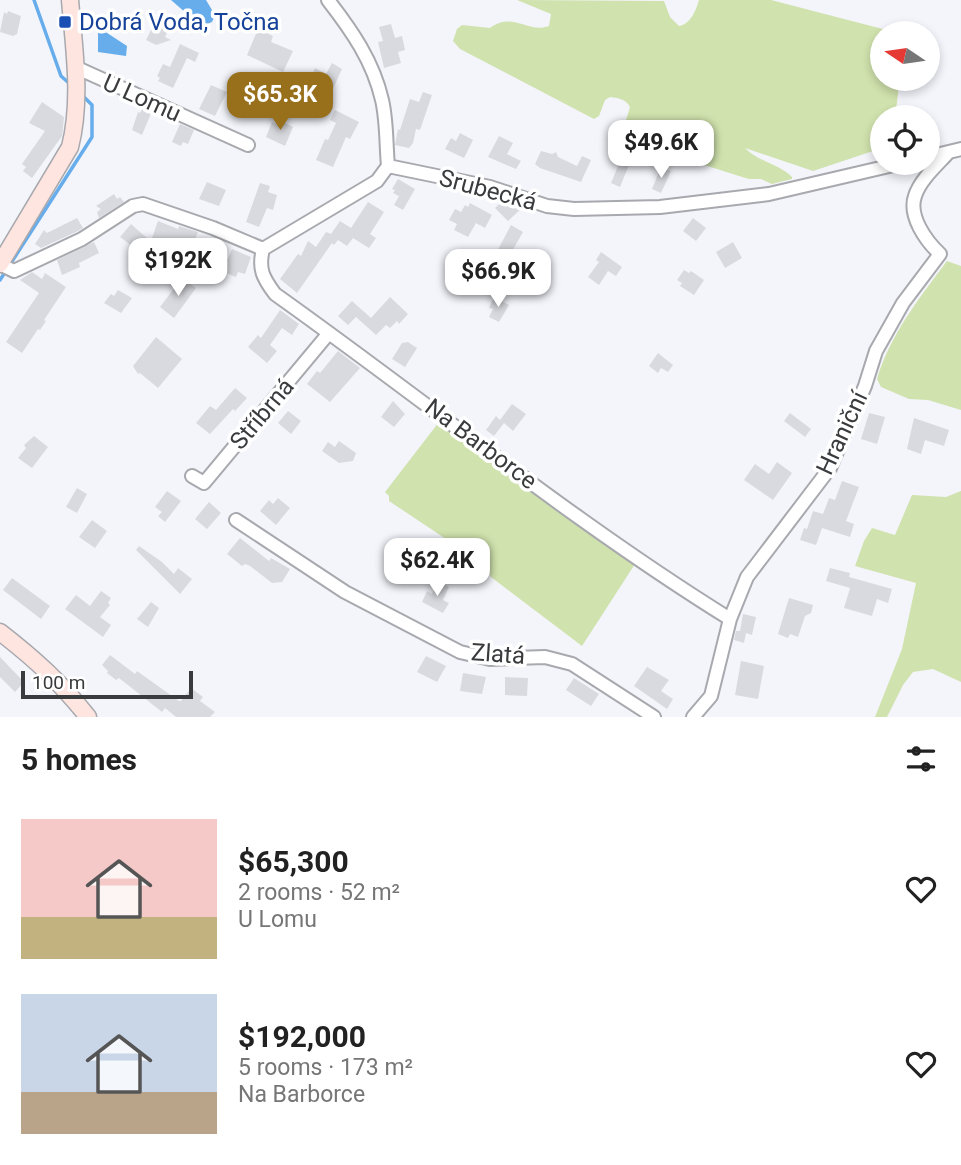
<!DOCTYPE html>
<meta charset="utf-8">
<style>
:root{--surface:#fff;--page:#f6f6f6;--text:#222;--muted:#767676;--accent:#986f1b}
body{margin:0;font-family:Roboto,sans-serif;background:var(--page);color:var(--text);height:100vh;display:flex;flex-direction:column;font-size:26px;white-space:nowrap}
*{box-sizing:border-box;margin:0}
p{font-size:23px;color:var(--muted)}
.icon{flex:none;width:38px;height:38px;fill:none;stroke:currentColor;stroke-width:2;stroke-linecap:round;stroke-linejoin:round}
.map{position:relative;height:717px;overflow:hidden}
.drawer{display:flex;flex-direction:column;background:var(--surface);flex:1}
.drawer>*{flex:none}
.needle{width:46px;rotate:283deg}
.buttons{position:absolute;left:870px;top:21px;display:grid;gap:14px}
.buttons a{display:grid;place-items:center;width:70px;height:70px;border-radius:50%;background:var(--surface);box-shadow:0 4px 10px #0003;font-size:35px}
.scale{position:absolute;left:21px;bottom:18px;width:172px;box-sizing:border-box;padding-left:7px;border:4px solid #3a3b3d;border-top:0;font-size:19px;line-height:24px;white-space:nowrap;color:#3a3b3d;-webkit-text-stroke:5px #fff;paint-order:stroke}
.price{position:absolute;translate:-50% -60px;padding:0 16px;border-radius:14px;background:#fff;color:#222;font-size:23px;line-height:46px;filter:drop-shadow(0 2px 4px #0008)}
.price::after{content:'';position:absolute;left:50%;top:42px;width:21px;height:16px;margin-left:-10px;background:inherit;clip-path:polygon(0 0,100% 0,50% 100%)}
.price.current{background:var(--accent);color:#fff}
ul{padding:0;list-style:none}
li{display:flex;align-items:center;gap:21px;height:175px;padding:0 21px}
li span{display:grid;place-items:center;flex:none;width:196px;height:140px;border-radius:0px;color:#555}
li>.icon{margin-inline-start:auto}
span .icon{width:84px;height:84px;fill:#fffc;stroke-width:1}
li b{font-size:30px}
h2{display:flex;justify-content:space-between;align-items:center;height:84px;padding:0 21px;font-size:30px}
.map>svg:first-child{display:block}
.green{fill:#d0e2ad}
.water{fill:#67adec}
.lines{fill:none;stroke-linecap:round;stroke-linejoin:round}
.stream{stroke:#67adec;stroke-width:3.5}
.building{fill:#d9dadf}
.street-casing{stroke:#a8a9ae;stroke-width:16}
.secondary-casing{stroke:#a8a9ae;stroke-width:19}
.street{stroke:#fff;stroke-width:12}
.secondary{stroke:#ffe5e0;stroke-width:16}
.transit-dot{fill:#1a4fb4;stroke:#fff;stroke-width:2.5}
.labels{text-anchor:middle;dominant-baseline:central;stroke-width:7;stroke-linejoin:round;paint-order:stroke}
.transit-label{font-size:24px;fill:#164399;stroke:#fff;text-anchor:start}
.street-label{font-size:24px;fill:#3a3b3d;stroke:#fff}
</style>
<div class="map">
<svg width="961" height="717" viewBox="0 0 961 717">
<rect width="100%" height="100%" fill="#f4f5fb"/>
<path class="green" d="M517,0l147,1 6,16 9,9c12,-2 17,-16 20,-26h72l127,33h-16v46h18l-5,38h-13v31l-69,23 -68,-23c12,13 34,16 47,29v2l-20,5 -11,-5h-12c-22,-7 -119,-35 -125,-52l6,-20c-4,-8 -12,-9 -20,-10l-5,3 -6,16 -5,3 -134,-70 -7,-8 4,-12 5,-4 28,3c23,-17 38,6 59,-2l2,-12z
M947,261l14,5v144l-33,-10 -19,-1 -28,-12 -4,-8c13,-44 43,-82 70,-118z
M439,422l79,60 14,7 103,75 -53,82 -91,-69 -7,-13 3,-13 -8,10 -90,-60v-5l-4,-4z
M961,491v191l-28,-13 -20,3 -10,13 -16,32h-12l27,-68 14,-66 -61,-17 9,-25 8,-13 23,7 17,-40 34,2z"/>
<path class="water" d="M171,0h35l9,15 -3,7 -5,2 -21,-11z
M98,27l29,19 -1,10 -28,-4z"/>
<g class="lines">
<path class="stream" d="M34,0l27,76 9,8
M0,280l92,-143v-32l-9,-9"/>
</g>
<path class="building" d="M8,11l13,5 -4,18 -4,2 -13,-4 4,-20 3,2z
M160,20l11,5 -6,12 6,3 -15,5 -10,-5 8,-16 4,2z
M391,24l4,14 7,-2 3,14 -7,2 3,11 -17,5 -6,-26 5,-1 -4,-14z
M258,29l15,7 -2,6 22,9 -10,21 -36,-17z
M180,44l19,9 -4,9 -8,-4 -14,30 -15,-7 2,-3 -3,-2 6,-12 7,3z
M332,63l10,6 -10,22 -22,-11 5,-12 11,6z
M211,85l16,7 -12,24 -16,-7z
M423,92l9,3 -12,35 -4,-1 -3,14 -4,5 -14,-3 3,-16 2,1 10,-31 9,3z
M42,102l22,15 -1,11 -1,8 -30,42 -9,-7 3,-4 -4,-3 23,-33 -16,-8z
M143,107l9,4 -10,24 -10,-5 6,-18 2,1z
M335,110l24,12 -9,17 -4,-2 -13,30 -17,-7 9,-21 3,1 8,-17 -6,-3z
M278,119l15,8 -8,19 -19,-9 6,-15 4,2z
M180,124l14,6 -6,14 -5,-2 -2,4 -9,-4z
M460,133l13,7 -9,18 -19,-9 6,-11 5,3z
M499,136l14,7 -6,11 14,7 -5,8 -28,-12z
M541,151l11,3 4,-2 2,5 19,9 5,-10 9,4 -10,22 -41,-14 -5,-4z
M620,161l9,4 -9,22 -9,-4z
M661,167l10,4 -10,22 -9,-4z
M398,179l17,10 -12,21 -9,-5 5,-9 -6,-3 2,-3 -3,-1z
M207,182l19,8 -7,16 -20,-7z
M260,183l10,3 -2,6 9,3 -4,15 -6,-2 -8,19 -13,-5z
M114,194l3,5 3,-2 4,5 -25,16 -2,-6 4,-3 -5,-3z
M502,201l21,6 -15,14 -13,-13z
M368,202l16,10 -14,22 6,4 -7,10 -16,-10 -6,8 -9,-6 -4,5 -2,-2 -35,50 -17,-14 18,-25 3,2 7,-15 8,6 10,-15 5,2 9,-13 11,7z
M470,203l22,12 -7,13 -9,-5 -8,14 -14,-7 3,-6 -8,-4 6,-11 6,3 4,-7 3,2z
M77,218l6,10 -5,3 -37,17 -6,-4 9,-14 3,3z
M693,218l13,10 -10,13 -13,-10z
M158,221l20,8 1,-3 19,6 -8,21 -38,-15z
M131,224l18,16 -5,15 -24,-18z
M511,225l12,7 -17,30 -11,-7z
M94,242l5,11 -20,10 1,4 -18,8 -5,-15z
M733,242l9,16 -17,10 -9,-16z
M232,249l19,8 -6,17 -7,-2 -2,5 -17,-7 4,-12 5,1z
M601,252l21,15 -6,9 -8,-5 -9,14 -11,-8 11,-15 -3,-2z
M684,270l5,3 2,-2 13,9 -10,15 -14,-9 2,-3 -5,-3z
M32,272l10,7 3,-6 21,14 -22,33 2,1 -6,9 -2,-1 -16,24 -16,-11 33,-49 -19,-13z
M182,278l14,10 -22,30 -14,-11z
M118,290l14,8 -11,15 -17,-10 7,-9 3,2z
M390,297l18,17 -9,10 -2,-3 -7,7 -4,-3 -10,10 -20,-18 -8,8 -10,-9 14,-15 19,17z
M494,297l15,8 -10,17 -10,-5 4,-8 -4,-1z
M280,310l19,14 -7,11 -10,-7 -12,17 7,6 -10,12 -19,-16 10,-12 3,3z
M156,337l26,22 -24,29 -18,-15 -2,1 -5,-8z
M408,342l9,6 -12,19 -13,-8 10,-16z
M338,351l22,17 -30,34 -23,-18 10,-13 3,2z
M658,353l15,12 -5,7 -7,-4 -3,5 -9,-7z
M235,388l12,10 -12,13 -2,-2 -23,25 -14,-11 14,-17 6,4z
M393,401l12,13 -11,13 -13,-10z
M512,404l14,10 -13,17 -9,-8 -10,13 -8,-6 10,-14 4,4z
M288,411l13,10 -10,13 -13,-11z
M790,413l21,16 -6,8 -21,-16z
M869,413l16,4 -8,27 -16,-5z
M914,418l35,12 -5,16 -19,-6 -4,14 -14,-5z
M34,436l14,11 -16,21 -14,-10 8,-10 -2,-3z
M339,441l17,12 -3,8 -14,2 -17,-12 6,-9 7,5z
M777,462l15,11 -19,27 -29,-20 11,-16 14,10z
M842,481l17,6 -13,34 8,3 -4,13 -28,-9 -6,17 -16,-5 4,-12 3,1 6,-18 10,3 6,-16 6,2z
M77,488l10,6 -10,19 -11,-6z
M167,491l14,10 -16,21 -7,-6 4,-4 -7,-5z
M278,498l12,10 -14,17 -16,-14 9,-11 4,4z
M209,502l12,11 -14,16 -12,-10z
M92,520l15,11 -12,17 -16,-11z
M240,538l29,23 2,-3 19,11 -8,13 -10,1 -22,-17 -5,-2 -3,2 -15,-12z
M139,546l23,16 12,12 4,-6 14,11 -12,15 -44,-44z
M830,568l20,5 -1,4 43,12 -4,14 -11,-4 -5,17 -28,-8 6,-20 -24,-7z
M12,578l38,28 -9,13 -38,-29z
M438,582l11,5 -6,13 6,3 -6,10 -21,-11 5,-11 5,3z
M101,591l10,7 -3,5 2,2 -10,12 11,8 -8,12 -38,-28 11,-14 14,11z
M789,598l24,7 -2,8 -6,3 -7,21 -8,-3 -2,4 -10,-4z
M151,602l8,6 -11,19 -11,-8z
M743,614l13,3 -4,18 -6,-2 -2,10 -10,-3 2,-9h4z
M110,655l25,19 2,-3 42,30h2l10,-13 12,9 -3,4 15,11 -5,5h-34l-11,-9 -3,4 -43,-34 -3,2 -9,-7 1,-2 -6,-6z
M426,656l20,10 -9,16 -20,-10z
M0,657l24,25 -9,10 -15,-15z
M741,661l23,5 -6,33 -23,-4z
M647,667l22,13 -8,11 12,8 -6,10 -33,-23z
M463,673l23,4 -4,17 -22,-3z
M505,677l23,1 -1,18 -22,-1z
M574,678l25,16 -8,12 -25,-16z"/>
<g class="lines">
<g class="street-casing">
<path id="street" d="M328,0c24,31 45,61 54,100 5,21 4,45 6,66
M75,67l173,78
M928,157l33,-8
M388,166l-11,15 -114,68c-5,20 0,29 12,45 152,108 297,227 455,325
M388,166l102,21 57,19 27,3 86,-2 109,-13 133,-31
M0,264l14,7 68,-32 51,-33 10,-2 70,24 50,21
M192,476l12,7 125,-150
M236,520l109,72 115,60 30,7 55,-2 27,7 82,53
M693,717l18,-21 19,-77 17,-42 83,-109 35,-82 11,-35 27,-48 37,-49c-14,-13 -32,-38 -25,-58 5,-16 22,-31 33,-43"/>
</g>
<g class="secondary-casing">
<path id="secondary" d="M0,264l70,-117c12,-47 4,-99 0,-147
M0,632c35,27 61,51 88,85"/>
</g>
<use href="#street" class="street"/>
<use href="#secondary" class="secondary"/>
</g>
<rect class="transit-dot" x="58" y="15" width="14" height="14" rx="3.5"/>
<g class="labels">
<g class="transit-label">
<text x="79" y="22">Dobrá Voda, Točna</text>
</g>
<g class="street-label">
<text transform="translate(142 98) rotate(24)">U Lomu</text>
<text transform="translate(488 190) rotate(15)">Srubecká</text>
<text transform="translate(262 414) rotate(-50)">Stříbrná</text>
<text transform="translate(842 433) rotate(-65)">Hraniční</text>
<text transform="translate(481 444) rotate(37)">Na Barborce</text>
<text transform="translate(498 654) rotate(4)">Zlatá</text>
</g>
</g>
</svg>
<div class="buttons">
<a><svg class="needle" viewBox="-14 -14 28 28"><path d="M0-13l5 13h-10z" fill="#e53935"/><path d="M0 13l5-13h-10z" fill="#767676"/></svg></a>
<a><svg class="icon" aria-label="locate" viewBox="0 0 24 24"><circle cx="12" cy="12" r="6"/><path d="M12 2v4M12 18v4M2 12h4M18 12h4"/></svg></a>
</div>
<div class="scale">100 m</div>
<b class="price current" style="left:280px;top:132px">$65.3K</b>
<b class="price" style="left:661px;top:180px">$49.6K</b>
<b class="price" style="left:178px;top:298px">$192K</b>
<b class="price" style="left:498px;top:309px">$66.9K</b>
<b class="price" style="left:437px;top:598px">$62.4K</b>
</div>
<section class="drawer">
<h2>5 homes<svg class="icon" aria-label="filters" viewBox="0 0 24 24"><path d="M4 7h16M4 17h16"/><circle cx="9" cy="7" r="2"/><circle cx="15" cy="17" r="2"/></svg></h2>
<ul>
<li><span style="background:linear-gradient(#f6c9c9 70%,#c2b280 0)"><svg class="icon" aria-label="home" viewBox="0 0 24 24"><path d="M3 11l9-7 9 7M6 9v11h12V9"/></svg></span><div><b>$65,300</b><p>2 rooms · 52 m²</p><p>U Lomu</p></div><svg class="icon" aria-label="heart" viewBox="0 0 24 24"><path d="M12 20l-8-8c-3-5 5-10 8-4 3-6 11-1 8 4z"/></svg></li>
<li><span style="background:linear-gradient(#c9d6e8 70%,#b9a48a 0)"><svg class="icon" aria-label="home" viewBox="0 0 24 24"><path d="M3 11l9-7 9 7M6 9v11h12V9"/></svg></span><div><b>$192,000</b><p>5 rooms · 173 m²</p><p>Na Barborce</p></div><svg class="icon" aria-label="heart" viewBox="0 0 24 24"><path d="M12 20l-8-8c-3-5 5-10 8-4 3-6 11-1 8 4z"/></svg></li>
</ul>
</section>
